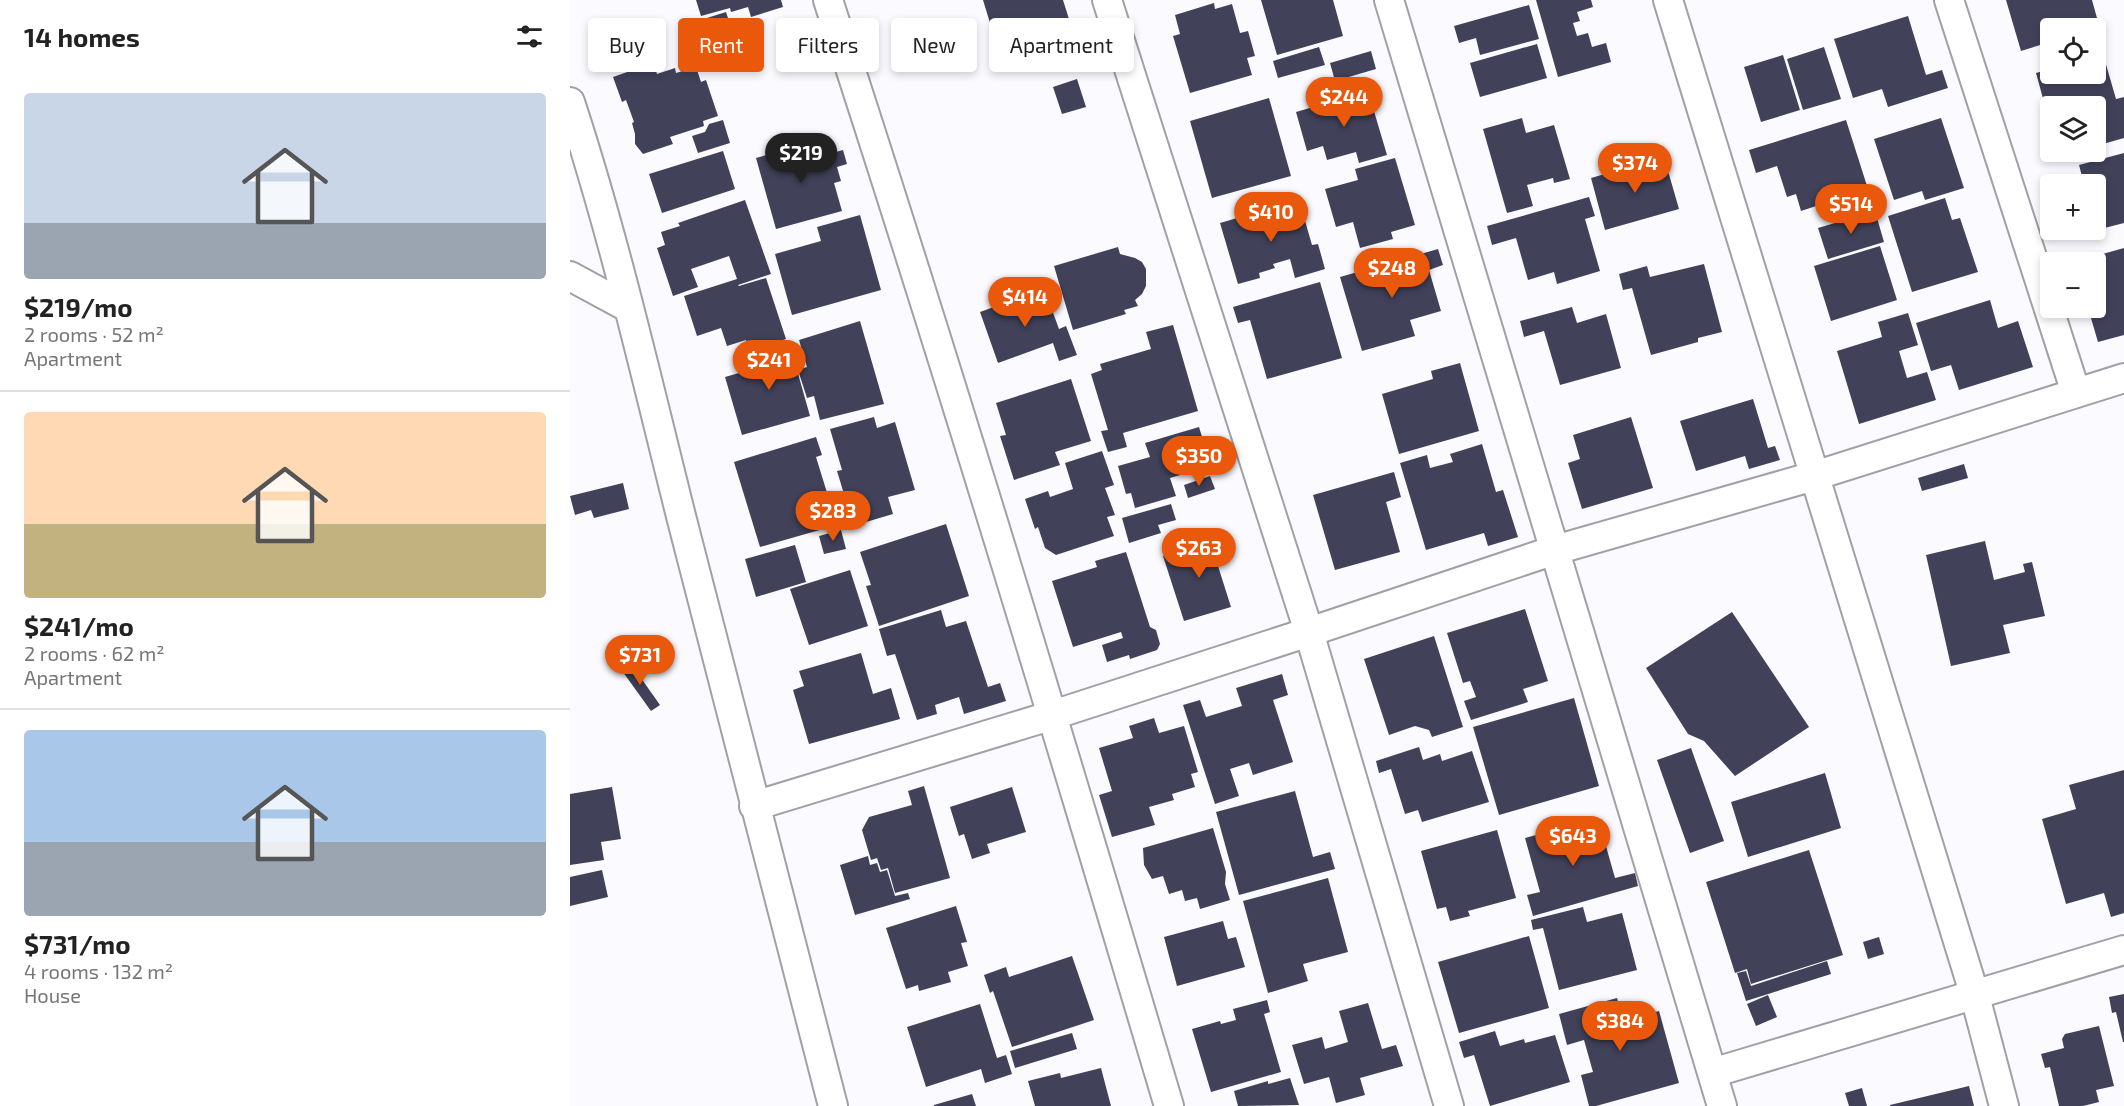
<!DOCTYPE html>
<meta charset="utf-8">
<style>
:root{--surface:#fff;--page:#f2f2f2;--text:#222;--muted:#767676;--line:#e0e0e0;--accent:#ea580c}
body{margin:0;font-family:"Exo 2",sans-serif;background:var(--page);color:var(--text);height:100vh;display:flex;flex-direction:column;font-size:22px;white-space:nowrap}
*{box-sizing:border-box;margin:0}
p{font-size:20px;color:var(--muted)}
.icon{flex:none;width:33px;height:33px;fill:none;stroke:currentColor;stroke-width:2;stroke-linecap:round;stroke-linejoin:round}
.map{position:relative;flex:1;overflow:hidden}
.panel{display:flex;flex-direction:column;background:var(--surface);width:570px}
.panel>*{flex:none}
.hud{position:absolute;left:18px;top:18px;width:570px;height:54px;display:flex;gap:12px}
.fabs{position:absolute;left:1470px;top:18px;display:grid;gap:12px}
.fabs a{display:grid;place-items:center;width:66px;height:66px;border-radius:6px;background:var(--surface);box-shadow:0 3px 9px #0003;font-size:30px}
.price{position:absolute;translate:-50% -51px;padding:0 14px;border-radius:21px;background:var(--accent);color:#fff;font-size:20px;line-height:39px;filter:drop-shadow(0 2px 3px #0008)}
.price::after{content:'';position:absolute;left:50%;top:36px;width:18px;height:14px;margin-left:-9px;background:inherit;clip-path:polygon(0 0,100% 0,50% 100%)}
.price.active{background:#222;color:#fff}
ul{padding:0;list-style:none}
li{display:grid;align-content:center;gap:12px;height:318px;padding:0 24px}
li+li{border-top:2px solid var(--line)}
li span{display:grid;place-items:center;height:186px;border-radius:6px;color:#555}
li>.icon{margin-inline-start:auto}
span .icon{width:108px;height:108px;fill:#fffc;stroke-width:1}
li b{font-size:26px}
h2{display:flex;justify-content:space-between;align-items:center;height:72px;padding:0 24px;font-size:26px}
.pill{padding:0 21px;border-radius:6px;background:var(--surface);box-shadow:0 3px 9px #0003;font-size:21px;line-height:54px}
.pill.active{background:var(--accent);color:#fff}
main{display:flex;flex:1;min-height:0}
.map>svg:first-child{display:block}
.building{fill:#41425a}
.lines{fill:none;stroke-linecap:round;stroke-linejoin:round}
.minor-casing{stroke:#a0a1a7;stroke-width:32}
.minor{stroke:#fff;stroke-width:28}
</style>
<main>
<section class="panel">
<h2>14 homes<svg class="icon" aria-label="filters" viewBox="0 0 24 24"><path d="M4 7h16M4 17h16"/><circle cx="9" cy="7" r="2"/><circle cx="15" cy="17" r="2"/></svg></h2>
<ul>
<li><span style="background:linear-gradient(#c9d6e8 70%,#9aa5b1 0)"><svg class="icon" aria-label="home" viewBox="0 0 24 24"><path d="M3 11l9-7 9 7M6 9v11h12V9"/></svg></span><div><b>$219/mo</b><p>2 rooms · 52 m²</p><p>Apartment</p></div></li>
<li><span style="background:linear-gradient(#ffd9b3 60%,#c2b280 0)"><svg class="icon" aria-label="home" viewBox="0 0 24 24"><path d="M3 11l9-7 9 7M6 9v11h12V9"/></svg></span><div><b>$241/mo</b><p>2 rooms · 62 m²</p><p>Apartment</p></div></li>
<li><span style="background:linear-gradient(#a9c7e8 60%,#9aa5b1 0)"><svg class="icon" aria-label="home" viewBox="0 0 24 24"><path d="M3 11l9-7 9 7M6 9v11h12V9"/></svg></span><div><b>$731/mo</b><p>4 rooms · 132 m²</p><p>House</p></div></li>
</ul>
</section>
<div class="map">
<svg width="1554" height="1106" viewBox="0 0 1554 1106">
<rect width="100%" height="100%" fill="#fafaff"/>
<path class="building" d="M126,0h85l2,7 -32,10 -3,-10 -17,5 -1,-4 -29,8z
M413,0h80l11,35 -20,6 -3,-11 -54,16z
M691,0h72l10,36 -66,19z
M966,0h55l2,7 -16,5 3,9 -7,2 4,13 11,-3 4,14 14,-4 5,19 -53,15z
M1436,0h86l8,29 -50,-1v14l-29,9z
M644,3l1,6 17,-5 8,29 8,-2 7,25 -8,2 5,17 -62,18 -17,-57 7,-2 -5,-19z
M959,5l10,34 -59,16 -4,-17 -17,5 -5,-17z
M156,12l12,36 -35,11 -12,-36z
M1338,16l18,59 16,-5 6,18 -60,19 -6,-18 -29,9 -19,-59z
M967,44l10,34 -67,19 -10,-34z
M749,47l6,18 -47,13 -5,-17z
M1254,47l17,52 -38,11 -16,-51z
M801,51l5,18 -41,12 -5,-18z
M1533,54l13,45 8,-2v41l-28,8v-40h-46v18l-14,-51 14,-4v5h46v-18z
M1213,55l17,55 -39,12 -17,-55z
M83,63l4,11 18,-6 1,5 20,-6 5,15 5,-2 12,36 -15,5 1,5 -34,11 3,7 -30,10 -8,-10v-10l-3,-11 2,-1 -8,-22 -4,2 -9,-25z
M507,79l9,28 -24,7 -9,-27z
M798,91l19,64 -28,8 -3,-11 -29,8 -4,-14 -16,5 -11,-39z
M699,98l22,78 -79,22 -22,-77z
M952,118l4,15 28,-8 16,54 -16,4 -1,-5 -26,7 6,21 -26,7 -24,-84z
M1371,118l23,70 -39,12 -3,-9 -28,9 -20,-61z
M153,120l7,23 -32,10 -6,-17 13,-4 4,-8z
M1276,120l22,69 -67,22 -5,-17 -9,3 -10,-31 -21,7 -7,-23z
M229,143h11l4,15 29,-8 4,14 -10,3 4,14 -7,2 8,28 -66,18 -20,-71 14,-4 19,-10z
M153,151l12,38 -73,24 -13,-39z
M1554,153v70l-35,9v-2h7v-46h-12l-5,-19z
M1094,157l15,52 -74,21 -14,-52z
M825,158l20,67 -24,7 2,7 -33,9 -7,-26 -17,5 -11,-38 33,-9 -3,-11z
M1019,197l6,19 -10,3 15,52 -43,13 -3,-12 -26,8 -12,-42 -24,7 -5,-19z
M1375,198l7,22 8,-2 18,54 -66,20 -24,-76z
M175,200l26,74 -33,11 1,1 27,-8 20,61 -36,12 -4,-11 -19,6 -6,-18 -24,8 -13,-40 53,-17 -8,-23 -38,13 7,18 -25,9 -16,-48 8,-3 -4,-13 19,-6 -2,-3z
M729,200l13,45 6,-1 7,25 -30,9 -5,-19 -17,5 2,4 -16,5 1,5 -22,6 -18,-61z
M1305,211l9,31 -56,17 -10,-31z
M290,215l21,75 -89,25 -17,-61 46,-13 -4,-14z
M1310,246l17,54 -66,21 -17,-55z
M548,247l2,7 15,4 7,4 4,7v17l-4,8 -7,6 3,6 -14,4 2,4 -53,16 -19,-64z
M1554,248v87l-26,7 -10,-34h8v-46h-22z
M868,249l5,16 -14,5 12,41 -31,9 5,16 -53,15 -22,-74z
M1134,264l18,68 -24,6v4l-47,13 -19,-67 -9,2 -4,-16 28,-8 3,11z
M750,282l22,76 -75,21 -17,-59 -12,3 -5,-16z
M439,290h6l8,7 16,-6 8,21 5,-2 7,19 7,-3 11,29 -18,6 -6,-18 -55,20 -18,-51 22,-8 -1,-5z
M1420,300l8,28 20,-7 15,46 -74,23 -8,-25 -20,6 -15,-48z
M1002,307l5,16 29,-9 15,54 -61,17 -16,-54 -20,6 -4,-16z
M1338,313l10,32 -19,6 8,27 20,-6 9,28 -77,24 -22,-73 45,-14 -4,-15z
M290,321l24,83 -64,16 -6,-24 -7,2 -9,-28 9,-3 -8,-27z
M603,325l25,86 -75,22 4,14 -19,5 -7,-21 7,-1 -17,-56 11,-4 -2,-6 51,-15 -5,-17z
M223,341l6,21 -4,1 15,53 -68,19 -17,-58 35,-10 -5,-15z
M890,363l19,68 -80,23 -17,-60 51,-15 -2,-8z
M501,379l20,62 -36,11 5,13 -46,15 -14,-44 6,-1 -10,-32z
M1183,399l15,49 7,-2 5,14 -31,9 -4,-13 -49,15 -16,-50z
M304,417l3,11 18,-6 20,68 -27,7 5,17 -47,14 -7,-22 8,-2 -10,-33 5,-1 -12,-41z
M1061,417l22,71 -71,21 -14,-46 12,-4 -7,-24z
M629,427l12,39 -41,12 6,18 -41,12 -4,-15 -5,1 -8,-28 32,-9 -5,-14z
M246,437l6,18 -6,2 21,68 -77,22 -26,-85z
M912,444l14,48 7,-2 15,47 -30,9 -4,-13 -58,17 -26,-87 27,-8 3,13 23,-6 -3,-8z
M532,451l12,34 -9,3 10,27 -8,2 7,19 -58,19 -11,-7 -7,-21 -3,2 -10,-30 23,-8 2,6 23,-8 -8,-26z
M1394,464l4,14 -46,13 -4,-13z
M824,472l7,25 -15,5 14,50 -65,18 -22,-75z
M640,476l5,13 -27,9 -4,-13z
M53,483l6,26 -35,9 -3,-8 -16,5 -5,-19z
M601,504l5,16 -18,5 3,8 -32,10 -7,-25z
M376,524l23,72 -90,30 -13,-40 5,-1 -11,-33z
M271,530l5,19 -22,5 -5,-18z
M650,539l8,23 -10,4 13,41 -47,14 -21,-65z
M1415,541l9,39 31,-8 -2,-8 9,-2 13,54 -42,9 7,28 -59,13 -25,-111z
M225,545l11,37 -50,15 -11,-38z
M556,552l24,75 6,3 4,14 -3,6 -27,9 -1,-4 -22,7 -5,-17 21,-7 -2,-6 -48,15 -21,-66 45,-14 -2,-6z
M280,570l18,56 -59,19 -19,-56z
M955,609l23,72 -25,8 5,13 -57,18 -7,-19 12,-4 -6,-16 -7,2 -16,-50z
M371,610l5,17 20,-6 22,66 12,-4 6,18 -42,13 -5,-17 -24,8 2,9 -20,6 -22,-66 -8,2 -8,-27z
M1162,612l77,115 -74,49 -31,-35 -16,-7 -42,-66z
M864,636l29,91 -31,10 -3,-7 -14,-4 -26,9 -25,-76z
M291,653l12,41 18,-6 9,31 -91,25 -16,-54 11,-4 -5,-15z
M59,661l31,44 -9,6 -31,-43z
M712,674l6,21 -15,5 20,62 -40,13 -4,-12 -19,6 9,27 -24,8 -32,-99 17,-5 6,17 36,-11 -6,-18z
M1004,698l25,88 -100,29 -26,-88z
M584,718l5,15 25,-7 14,46 -7,2 4,13 -23,7 2,6 -25,7 6,18 -43,12 -13,-42 13,-4 -13,-43 34,-10 -4,-12z
M849,747l4,13 17,-6 2,7 30,-10 17,51 -67,20 -4,-12 -13,4 -14,-45 -12,4 -3,-12z
M1121,748l33,93 -34,12 -33,-93z
M1554,770v143l-13,4 -7,-24 -38,11 -24,-85 34,-10 -7,-24z
M1255,773l16,55 -93,29 -17,-55z
M354,786l26,92 -55,15 -7,-25 -7,2 -4,-12 -6,2 -9,-30 7,-13 43,-12 -4,-14z
M42,787l9,52 -20,3 3,18 -34,5v-71z
M442,787l14,45 -39,12 3,9 -18,6 -8,-25 -5,2 -9,-29z
M725,791l18,66 17,-5 5,17 -96,26 -23,-83z
M1028,818l17,60 20,-5 3,13 -105,30 -6,-21 13,-3 -15,-54z
M643,828l13,44 -1,12 5,16 -30,9 -3,-11 -12,3 -3,-11 -13,4 -6,-18 -11,3 -8,-14 -1,-17z
M927,830l19,68 -48,13 2,5 -20,5 -4,-14 -9,2 -16,-58z
M1239,850l34,105 -92,29 -4,-15 -12,4 -29,-91z
M298,856l2,9 7,-2 3,9 7,-2 8,26 13,-3 2,6 -55,16 -15,-50z
M32,870l6,27 -38,9v-29z
M758,878l20,74 -45,12 5,17 -40,12 -25,-92z
M386,906l11,36 -6,1 7,23 -20,6 3,10 -32,9 -1,-6 -12,4 -20,-61z
M1013,907l4,15 35,-9 15,57 -78,20 -16,-62 -10,2 -2,-10z
M653,921l5,18 8,-2 9,30 -68,19 -13,-49z
M959,936l20,72 -90,25 -21,-71z
M1309,937l5,17 -16,5 -5,-17z
M502,956l22,64 -82,27 -19,-56 -3,2 -6,-18 22,-8 3,10z
M1257,961l4,13 -85,27 -9,-28 9,-2 5,15z
M1554,994v48h-1l-7,-30 -4,1 -3,-16z
M1198,995l9,22 -21,9 -9,-22z
M1047,998l6,22 36,-9 20,72 -83,23h-7l-8,-31 12,-3 -9,-32 -17,5 -8,-31z
M697,1000l3,12 -6,2 17,58 -70,20 -19,-63 28,-8 1,3 15,-4 -3,-11z
M798,1003l14,46 14,-4 7,21 -43,12 5,17 -29,8 -7,-26 -25,7 -12,-39 30,-8 3,12 23,-7 -9,-31z
M410,1004l17,54 9,-3 6,19 -27,9 -4,-14 -55,18 -19,-60z
M1529,1026l15,60 -18,4 3,12 -16,4h-24l-9,-39 -5,1 -4,-14 23,-6 -2,-9 3,-5z
M925,1031l5,15 24,-7 1,4 30,-8 15,47 -80,24 -16,-51 -10,3 -5,-16z
M502,1033l5,16 -62,19 -5,-17z
M531,1068l10,38h-76l-7,-25 32,-8 1,5z
M720,1078l9,27 -61,1 -4,-15 34,-10v3z
M1399,1086l5,20h-84v-1z
M1292,1088l5,18h-18l-4,-13z
M402,1094l4,12h-42v-1z"/>
<g class="lines">
<g class="minor-casing">
<path id="minor" d="M258,0c120,367 231,736 341,1106
M537,0l202,632 140,474
M819,0l333,1106
M1098,0l307,996 29,110
M1379,0l127,393
M0,102c45,137 77,279 112,418 49,196 100,391 151,586
M0,276l59,32
M184,806l299,-91 256,-83 246,-82 259,-74 310,-98
M1142,1073l412,-123"/>
</g>
<use href="#minor" class="minor"/>
</g>
</svg>
<div class="fabs">
<a><svg class="icon" aria-label="locate" viewBox="0 0 24 24"><circle cx="12" cy="12" r="6"/><path d="M12 2v4M12 18v4M2 12h4M18 12h4"/></svg></a>
<a><svg class="icon" aria-label="layers" viewBox="0 0 24 24"><path d="M12 4l9 5-9 5-9-5zM3 14l9 5 9-5"/></svg></a>
<a>+</a>
<a>−</a>
</div>
<b class="price" style="left:774px;top:128px">$244</b>
<b class="price active" style="left:231px;top:184px">$219</b>
<b class="price" style="left:1065px;top:194px">$374</b>
<b class="price" style="left:1281px;top:235px">$514</b>
<b class="price" style="left:701px;top:243px">$410</b>
<b class="price" style="left:822px;top:299px">$248</b>
<b class="price" style="left:455px;top:328px">$414</b>
<b class="price" style="left:199px;top:391px">$241</b>
<b class="price" style="left:629px;top:487px">$350</b>
<b class="price" style="left:263px;top:542px">$283</b>
<b class="price" style="left:629px;top:579px">$263</b>
<b class="price" style="left:70px;top:686px">$731</b>
<b class="price" style="left:1003px;top:867px">$643</b>
<b class="price" style="left:1050px;top:1052px">$384</b>
<div class="hud">
<a class="pill">Buy</a>
<a class="pill active">Rent</a>
<a class="pill">Filters</a>
<a class="pill">New</a>
<a class="pill">Apartment</a>
</div>
</div>
</main>
